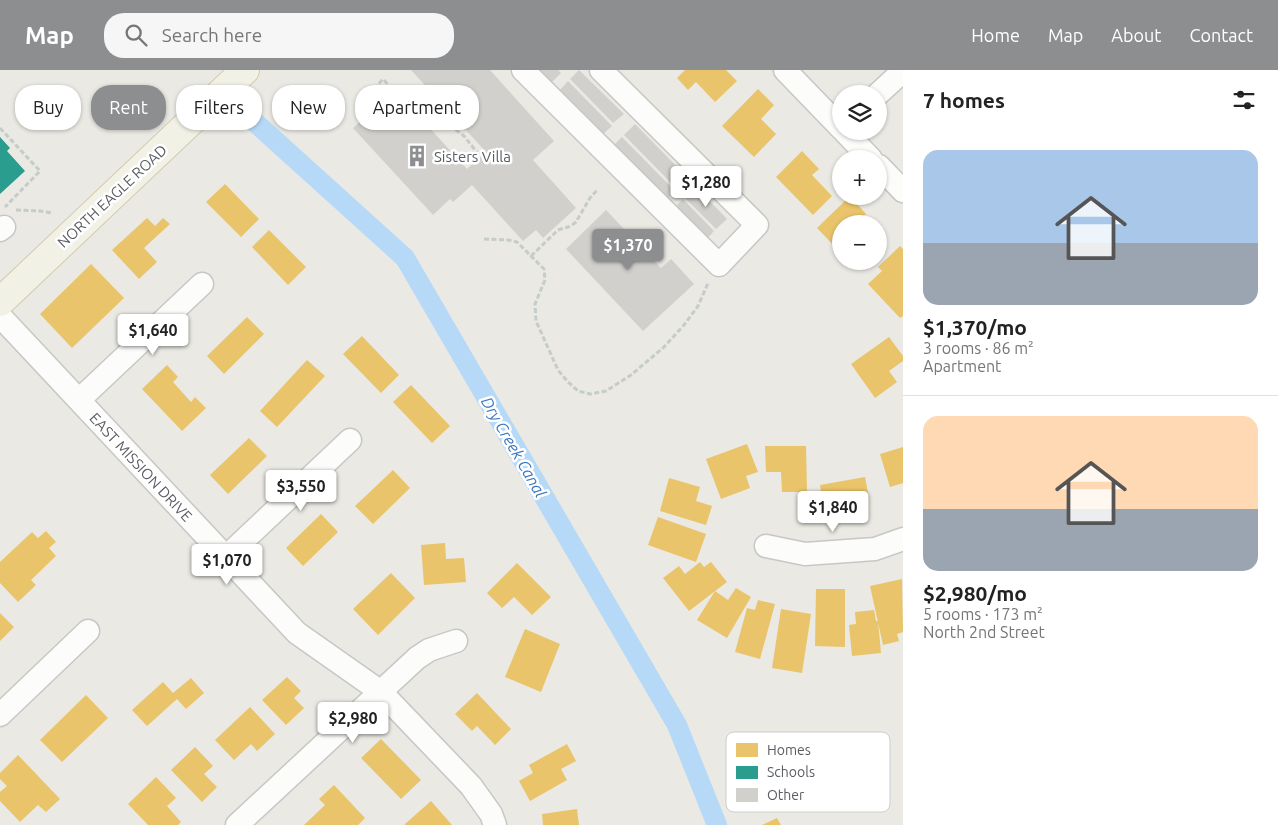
<!DOCTYPE html>
<meta charset="utf-8">
<style>
:root{--surface:#fff;--page:#f6f6f6;--text:#222;--muted:#767676;--line:#e0e0e0;--accent:#8c8e90}
body{margin:0;font-family:Ubuntu,sans-serif;background:var(--page);color:var(--text);height:100vh;display:flex;flex-direction:column;font-size:19px;white-space:nowrap}
*{box-sizing:border-box;margin:0}
p{font-size:16px;color:var(--muted)}
.icon{flex:none;width:28px;height:28px;fill:none;stroke:currentColor;stroke-width:2;stroke-linecap:round;stroke-linejoin:round}
.map{position:relative;flex:1;overflow:hidden}
.drawer{display:flex;flex-direction:column;background:var(--surface);width:375px}
.drawer>*{flex:none}
.banner{position:absolute;left:15px;top:15px;width:475px;height:45px;display:flex;gap:10px}
.fabs{position:absolute;left:832px;top:15px;display:grid;gap:10px}
.fabs a{display:grid;place-items:center;width:55px;height:55px;border-radius:50%;background:var(--surface);box-shadow:0 1px 4px #0004;font-size:25px}
.price{position:absolute;translate:-50% -42px;padding:0 11px;border-radius:5px;background:#fff;color:#222;font-size:16px;line-height:32px;filter:drop-shadow(0 1px 2px #0008)}
.price::after{content:'';position:absolute;left:50%;top:30px;width:15px;height:11px;margin-left:-8px;background:inherit;clip-path:polygon(0 0,100% 0,50% 100%)}
.price.on{background:var(--accent);color:#fff}
ul{padding:0;list-style:none}
li{display:grid;align-content:center;gap:10px;height:265px;padding:0 20px}
li+li{border-top:1px solid var(--line)}
li span{display:grid;place-items:center;height:155px;border-radius:15px;color:#555}
li>.icon{margin-inline-start:auto}
span .icon{width:90px;height:90px;fill:#fffc;stroke-width:1}
li b{font-size:21px}
h2{display:flex;justify-content:space-between;align-items:center;height:60px;padding:0 20px;font-size:21px}
.tag{padding:0 18px;border-radius:20px;background:var(--surface);box-shadow:0 1px 4px #0004;font-size:18px;line-height:45px}
.tag.on{background:var(--accent);color:#fff}
header{display:flex;align-items:center;gap:30px;box-sizing:border-box;height:70px;padding:0 25px;background:var(--accent);color:#fff}
header strong{font-size:24px}
nav{display:flex;gap:28px;margin-inline-start:auto;font-size:18px}
.search{width:350px;height:45px;background:var(--page);display:flex;align-items:center;gap:12px;box-sizing:border-box;padding:0 18px;border-radius:20px;color:var(--muted);font-size:19px}
main{display:flex;flex:1;min-height:0}
.map>svg:first-child{display:block}
.homes{fill:#e9c46a}
.schools{fill:#2a9d8f}
.lines{fill:none;stroke-linecap:round;stroke-linejoin:round}
.canal{stroke:#b6d9f7;stroke-width:20}
.building{fill:#d1d0cc}
.minor-casing{stroke:#c7c7c6;stroke-width:25}
.major-casing{stroke:#d3cbaf;stroke-width:30}
.path{stroke:#c6ccc9;stroke-width:3;stroke-dasharray:5 2.5;stroke-linecap:butt}
.minor{stroke:#fcfcfb;stroke-width:22}
.major{stroke:#f2f1e6;stroke-width:28}
.labels{text-anchor:middle;dominant-baseline:central;stroke-width:5;stroke-linejoin:round;paint-order:stroke}
.poi-label{font-size:15px;fill:#595d63;stroke:#fff;text-anchor:start}
.street-label{font-size:15px;fill:#595d63;stroke:#fff}
.water-label{font-size:16px;font-style:italic;fill:#3977c0;stroke:#fff}
.key{fill:#fff;stroke:#cdced0;stroke-width:1}
.key-label{font-size:14px;fill:#595d63}
</style>
<header>
<strong>Map</strong>
<div class="search"><svg class="icon" aria-label="search" viewBox="0 0 24 24"><circle cx="10" cy="10" r="6"/><path d="M15 15l6 6"/></svg>Search here</div>
<nav><a>Home</a><a>Map</a><a>About</a><a>Contact</a></nav>
</header>
<main>
<div class="map">
<svg width="903" height="755" viewBox="0 0 903 755">
<rect width="100%" height="100%" fill="#eae9e3"/>
<path class="homes" d="M685,0h41l11,11 -22,21 -19,-20 -8,8 -11,-12z
M758,19l16,16 -13,14 15,15 -22,23 -32,-31z
M802,81l17,18 -7,6 20,21 -19,19 -37,-38z
M225,114l34,35 -18,18 -35,-35z
M850,126l16,18 -10,10h-15v29l-24,-25z
M147,148l8,8 8,-8 7,6 -26,24 13,14 -18,17 -27,-29z
M269,160l37,37 -18,18 -36,-38z
M900,176l3,3v67l-3,2 -32,-34 14,-13 -4,-4z
M91,194l33,34 -52,50 -32,-34z
M247,247l17,17 -40,40 -17,-18z
M362,266l37,39 -18,18 -38,-39z
M889,267l14,19v5l-14,10 8,11 -22,16 -24,-34z
M307,290l18,16 -48,51 -17,-16z
M167,295l11,12 -5,5 18,20 4,-5 11,11 -24,23 -40,-42z
M411,315l39,41 -18,17 -39,-41z
M249,368l18,18 -39,38 -18,-19z
M747,374l11,28 -12,4 4,12 -29,11 -15,-40z
M765,376h41l1,46h-25l-1,-20h-15z
M903,377v36l-13,4 -10,-33z
M393,400l17,18 -37,36 -18,-18z
M865,407l4,21 -23,4 1,7 -23,4 -4,-28z
M669,408l31,9 -4,14 16,5 -6,19 -46,-14z
M321,444l17,18 -35,34 -17,-18z
M658,447l48,17 -10,28 -48,-17z
M46,461l10,11 -7,6 7,8 -25,24 5,5 -18,17 -18,-19v-21l32,-30 6,6z
M445,473l1,16 18,-1 2,24 -42,3 -3,-40z
M700,492l4,5 7,-5 16,20 -38,29 -26,-33 16,-12 6,8z
M517,493l34,34 -19,18 -18,-18 -12,11 -15,-15z
M391,503l24,25 -37,37 -25,-26z
M902,509l1,53 -6,2 2,7 -16,4 -13,-59z
M736,518l15,9 -24,41 -30,-18 18,-29 13,9z
M816,519h29v58l-30,-1z
M758,530l17,4 -15,55 -25,-7 12,-44 8,2z
M781,539l30,5 -9,59 -30,-5z
M874,540l2,11h2l3,32 -29,3 -3,-31 7,-1 -1,-12z
M0,543l14,14 -14,14z
M525,559l35,15 -19,48 -36,-15z
M287,607l14,14 -7,7 10,10 -18,17 -24,-25z
M191,608l13,15 -18,16 -9,-10 -30,27 -15,-16 31,-28 10,11z
M477,623l34,36 -16,16 -18,-19 -5,5 -17,-17z
M86,625l22,23 -46,44 -22,-22z
M250,637l25,27 -18,17 -6,-7 -17,16 -19,-20z
M381,669l40,41 -20,19 -40,-41z
M567,674l9,17 -15,8 6,11 -37,21 -11,-20 14,-8 -4,-8z
M195,677l18,19 -9,8 13,13 -15,15 -31,-32z
M18,685l42,44 -14,13 -8,-7 -18,17 -20,-21v-9l7,-6 -7,-7v-6z
M156,707l20,21 -9,8 14,16 -3,3h-30l-20,-21z
M334,715l31,33 -7,7h-54l21,-20 -6,-6z
M431,731l21,24h-47v-1z
M577,739l2,16h-36l-1,-11z
M777,748l4,7h-19z"/>
<path class="schools" d="M0,67l10,11 -3,3 18,20 -25,23z"/>
<g class="lines">
<path class="canal" d="M248,46l157,142 272,467 40,100"/>
</g>
<path class="building" d="M411,0h79l64,71 -21,19 43,48 -33,30 -7,-8 -13,11 -51,-56 -19,17 -3,-3 -17,16 -80,-87 42,-38 72,79 19,-17z
M537,0h21l3,3 -10,10z
M579,0l45,44 -11,9 -43,-44z
M568,11l44,45 -10,9 -43,-44z
M635,54l53,54 -11,11 -53,-54z
M622,67l53,54 -11,11 -53,-54z
M696,117l31,32 -11,10 -31,-31z
M683,129l31,32 -10,11 -32,-32z
M606,140l55,58 10,-9 23,25 -51,47 -77,-82z"/>
<g class="lines">
<g class="minor-casing">
<path id="minor" d="M523,0l196,195 38,-40 -156,-155
M785,0l56,58
M878,24l25,-23
M844,61l27,28
M879,96l24,25
M0,160l4,-3
M0,246l297,317 84,59 90,94 20,28 4,11
M79,330l123,-116
M766,476l39,8 70,-5 28,-10
M226,487l124,-117
M0,645l88,-84
M237,755l180,-167 12,-8 27,-9"/>
</g>
<g class="major-casing">
<path id="major" d="M0,232l245,-232"/>
</g>
<path class="path" d="M367,45l-10,-8 26,-28 8,9 8,4 17,2 19,20 29,22 16,20
M0,58l40,43 -35,36
M16,140l24,1 12,2
M484,169l24,1 9,2 27,27 1,11 -10,24 1,17 22,49 10,12 10,9 12,3 16,-3 25,-16 33,-28 20,-22 14,-19 10,-23
M531,186l27,-26 13,-4 5,-4 14,-24 8,-9"/>
<use href="#minor" class="minor"/>
<use href="#major" class="major"/>
</g>
<defs>
<g id="building-bare" transform="scale(1.725)"><path d="M-4-6H4V6H1V3H-1V6H-4ZM-2.5-4.3h1.7v1.8h-1.7ZM.8-4.3h1.7v1.8H.8ZM-2.5-1h1.7V.8h-1.7ZM.8-1h1.7V.8H.8Z" fill="#8c8e90" stroke="#fff" stroke-width="2.5" paint-order="stroke"/></g>
</defs>
<g fill-rule="evenodd">
<use href="#building-bare" x="417" y="86"/>
</g>
<g class="labels">
<g class="poi-label">
<text x="434" y="86">Sisters Villa</text>
</g>
<g class="street-label">
<text transform="translate(112 126) rotate(-43)">NORTH EAGLE ROAD</text>
<text transform="translate(141 397) rotate(47)">EAST MISSION DRIVE</text>
</g>
<g class="water-label">
<text transform="translate(514 377) rotate(60)">Dry Creek Canal</text>
</g>
</g>
<rect x="726" y="662" width="164" height="80" rx="8" class="key"/>
<rect x="736" y="673" width="22" height="14" fill="#e9c46a"/>
<rect x="736" y="696" width="22" height="13" fill="#2a9d8f"/>
<rect x="736" y="718" width="22" height="14" fill="#d1d0cc"/>
<g class="key-label">
<text x="767" y="685">Homes</text>
<text x="767" y="707">Schools</text>
<text x="767" y="730">Other</text>
</g>
</svg>
<div class="fabs">
<a><svg class="icon" aria-label="layers" viewBox="0 0 24 24"><path d="M12 4l9 5-9 5-9-5zM3 14l9 5 9-5"/></svg></a>
<a>+</a>
<a>−</a>
</div>
<b class="price" style="left:706px;top:138px">$1,280</b>
<b class="price on" style="left:628px;top:201px">$1,370</b>
<b class="price" style="left:153px;top:286px">$1,640</b>
<b class="price" style="left:301px;top:442px">$3,550</b>
<b class="price" style="left:833px;top:463px">$1,840</b>
<b class="price" style="left:227px;top:516px">$1,070</b>
<b class="price" style="left:353px;top:674px">$2,980</b>
<div class="banner">
<a class="tag">Buy</a>
<a class="tag on">Rent</a>
<a class="tag">Filters</a>
<a class="tag">New</a>
<a class="tag">Apartment</a>
</div>
</div>
<section class="drawer">
<h2>7 homes<svg class="icon" aria-label="filters" viewBox="0 0 24 24"><path d="M4 7h16M4 17h16"/><circle cx="9" cy="7" r="2"/><circle cx="15" cy="17" r="2"/></svg></h2>
<ul>
<li><span style="background:linear-gradient(#a9c7e8 60%,#9aa5b1 0)"><svg class="icon" aria-label="home" viewBox="0 0 24 24"><path d="M3 11l9-7 9 7M6 9v11h12V9"/></svg></span><div><b>$1,370/mo</b><p>3 rooms · 86 m²</p><p>Apartment</p></div></li>
<li><span style="background:linear-gradient(#ffd9b3 60%,#9aa5b1 0)"><svg class="icon" aria-label="home" viewBox="0 0 24 24"><path d="M3 11l9-7 9 7M6 9v11h12V9"/></svg></span><div><b>$2,980/mo</b><p>5 rooms · 173 m²</p><p>North 2nd Street</p></div></li>
</ul>
</section>
</main>
